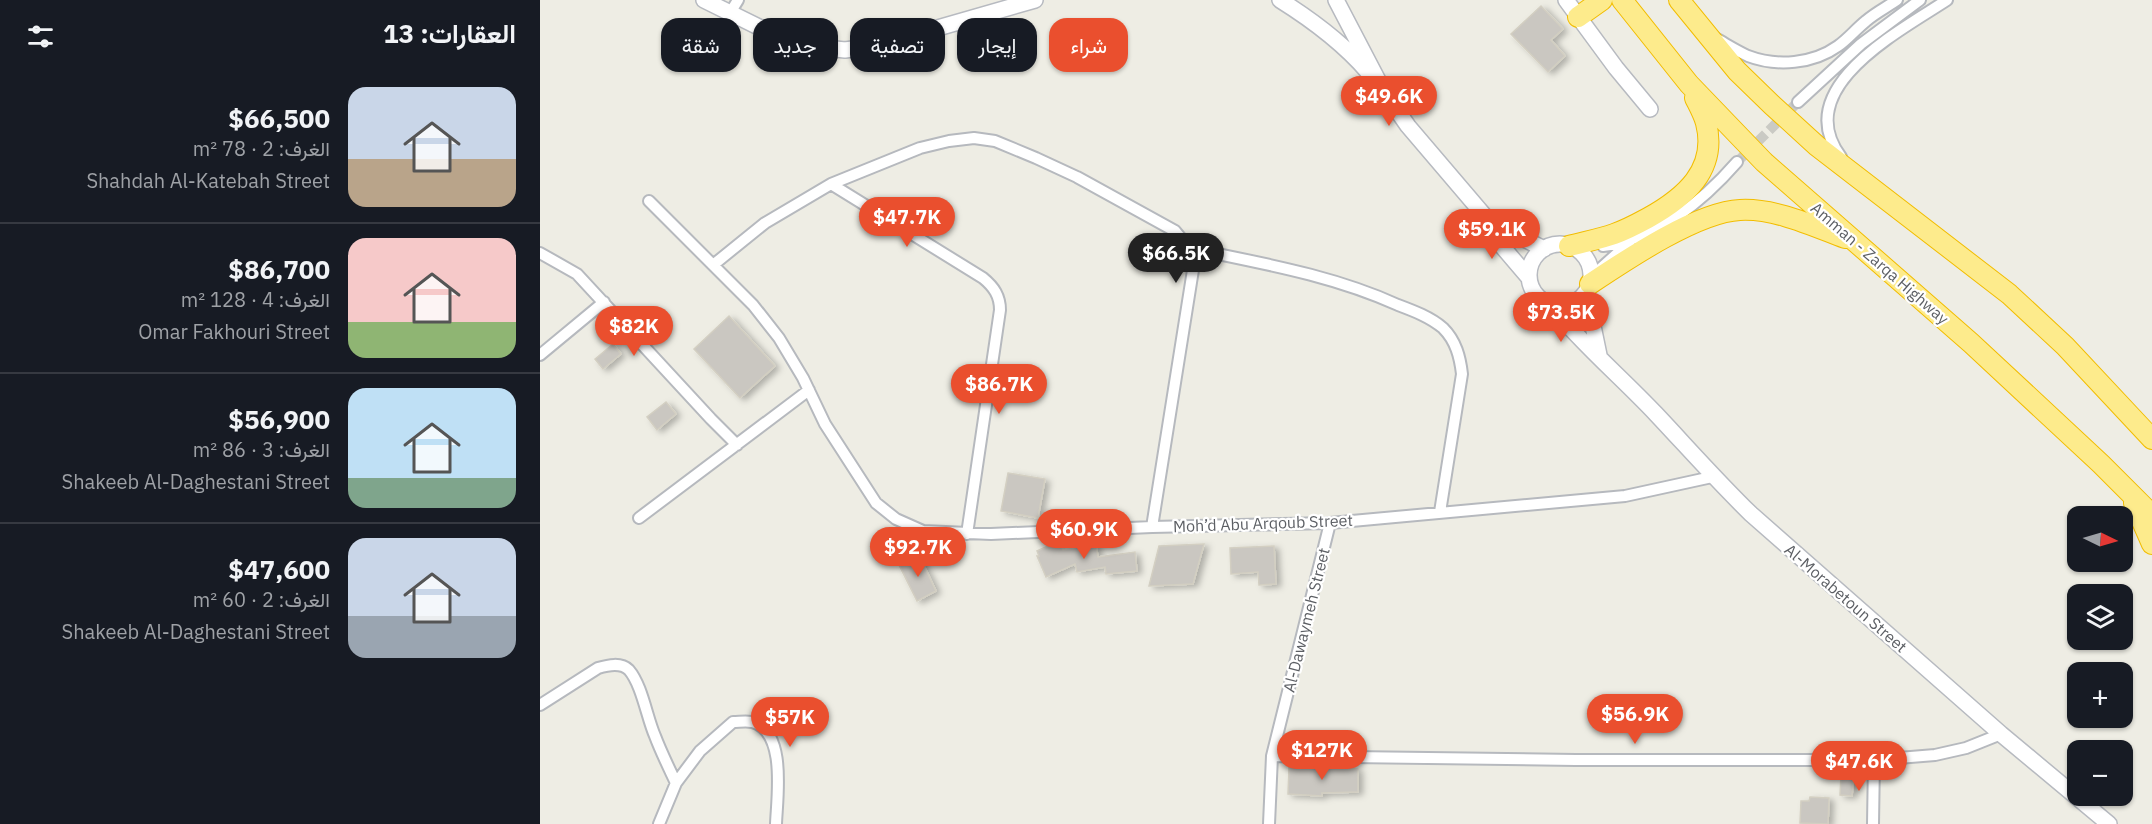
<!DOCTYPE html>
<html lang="ar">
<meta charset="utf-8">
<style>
:root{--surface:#171b24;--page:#242831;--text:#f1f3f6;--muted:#9ea1a6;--line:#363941;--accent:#ea4f2e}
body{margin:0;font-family:"IBM Plex Sans",Vazirmatn,sans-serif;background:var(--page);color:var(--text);direction:rtl;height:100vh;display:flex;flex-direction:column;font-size:22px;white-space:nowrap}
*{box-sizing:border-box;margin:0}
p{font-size:20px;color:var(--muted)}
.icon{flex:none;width:33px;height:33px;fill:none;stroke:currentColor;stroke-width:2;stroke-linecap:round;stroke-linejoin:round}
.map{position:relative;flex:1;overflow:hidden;direction:ltr}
.panel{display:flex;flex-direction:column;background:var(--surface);width:540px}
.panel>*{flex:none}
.banner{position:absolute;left:18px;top:18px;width:570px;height:54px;direction:rtl;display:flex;gap:12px}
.needle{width:39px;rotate:95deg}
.buttons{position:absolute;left:1527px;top:506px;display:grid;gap:12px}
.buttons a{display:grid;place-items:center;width:66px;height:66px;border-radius:12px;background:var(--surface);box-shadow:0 2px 4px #0004;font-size:30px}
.price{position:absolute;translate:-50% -51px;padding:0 14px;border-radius:21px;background:var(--accent);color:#fff;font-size:20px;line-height:39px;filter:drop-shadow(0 2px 3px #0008)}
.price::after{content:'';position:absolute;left:50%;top:36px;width:18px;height:14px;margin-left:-9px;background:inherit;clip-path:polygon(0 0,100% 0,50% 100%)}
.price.on{background:#222;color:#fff}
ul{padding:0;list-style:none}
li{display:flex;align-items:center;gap:18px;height:150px;padding:0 24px}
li+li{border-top:2px solid var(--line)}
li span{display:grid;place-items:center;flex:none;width:168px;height:120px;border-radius:18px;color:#555}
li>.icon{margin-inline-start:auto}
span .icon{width:72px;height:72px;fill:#fffc;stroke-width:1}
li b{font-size:26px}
h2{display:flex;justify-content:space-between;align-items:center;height:72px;padding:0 24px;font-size:26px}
.chip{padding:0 21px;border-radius:18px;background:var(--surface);box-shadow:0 2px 4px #0004;font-size:21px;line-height:54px}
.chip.on{background:var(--accent);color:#fff}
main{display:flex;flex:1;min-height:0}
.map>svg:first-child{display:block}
.building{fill:#cac7c1;stroke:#d3cfc2;stroke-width:1.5;filter:url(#shadow)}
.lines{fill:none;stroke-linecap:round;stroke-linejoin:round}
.street-tunnel{stroke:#cacac4;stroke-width:10;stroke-dasharray:10 5;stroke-linecap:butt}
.street-casing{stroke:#b6b9be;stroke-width:14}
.secondary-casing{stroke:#b7bac0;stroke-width:18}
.highway-casing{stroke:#f2bd00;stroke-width:22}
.street{stroke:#fff;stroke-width:10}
.secondary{stroke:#fff;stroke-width:15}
.highway{stroke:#fdeb8c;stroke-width:20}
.labels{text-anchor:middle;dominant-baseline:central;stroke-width:4.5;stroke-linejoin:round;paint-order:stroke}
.street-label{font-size:16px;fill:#5c5f64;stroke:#fff}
</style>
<main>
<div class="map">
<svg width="1612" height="824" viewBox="0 0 1612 824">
<defs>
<filter id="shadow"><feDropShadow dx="4.5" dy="2.5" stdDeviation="3" flood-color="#0004"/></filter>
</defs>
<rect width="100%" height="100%" fill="#eeede4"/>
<path class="building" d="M1001,6l22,23 -12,11 14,16 -17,16 -37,-38z
M189,316l46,50 -35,32 -46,-49z
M73,344l8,10 -18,15 -8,-10z
M126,402l10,12 -19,16 -10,-13z
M468,473l37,6 -7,39 -37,-7z
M519,541l4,9 33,-6 2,13 37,-5 2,19 -31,3 -1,-7 -28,5 -2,-8 -29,13 -9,-21h2l-2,-5z
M664,544l-11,40 -44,2 10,-40z
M734,546l2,38 -17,1 -1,-13 -27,2 -1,-26z
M379,555l17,36 -19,10 -18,-36z
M749,767l69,2v23l-36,1v3l-34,-2z
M1301,774l13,1 -2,21 -12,-1z
M1270,797l19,1 -1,26 -28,-1 1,-22h8z"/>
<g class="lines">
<path class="street-tunnel" d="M1197,162l61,-60"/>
<g class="street-casing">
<path id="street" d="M190,13l8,-13
M1175,38c11,6 22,13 33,18 29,11 65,8 90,-10 10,-7 18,-17 28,-25 9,-8 21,-14 31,-21
M1258,102l63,-58 59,-44
M1301,157c-52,-69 59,-126 106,-157
M291,184l152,94c11,9 17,18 17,32l-33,224
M109,201l104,104 26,33 24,40 22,46 51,79 20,16 27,12 68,3 161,-7 178,-4 295,-27 87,-19
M1063,246c53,-6 100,-45 134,-84
M649,248c71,15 143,27 209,57 16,6 32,12 45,23 13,13 17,29 19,46l-22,138
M0,253l37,21 134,145 26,26
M173,265l52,-42 66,-39 89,-36 29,-7 25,-3 21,3 41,17 41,19 98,54 14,17 4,22 -41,257
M1060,269l30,-27
M0,355l64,-53
M99,518l170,-128
M0,705l58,-37c10,-3 23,-6 31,2 13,15 18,48 26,66 6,16 14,32 21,47
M732,756l304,4h298l61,-5 31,-7 35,-14
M119,824l17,-41 24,-32 33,-29c6,0 13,-1 19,0 35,9 25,75 24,102
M729,824l3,-68 58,-233
M1333,824l1,-64"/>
</g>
<g class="secondary-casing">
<path id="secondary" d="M164,0l81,40 22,6 38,4 30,-4 160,-46
M740,0c32,20 63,43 88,72
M796,0l47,90 25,36 81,95 6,17 34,40
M1026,0l50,68 34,41
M949,221l55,28
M989 275a31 31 0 1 1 62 0a31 31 0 1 1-62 0Z
M1046,292l13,63
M1010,305c32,39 71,72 106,109 32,34 62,68 95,100l250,220 108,90"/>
</g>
<g class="highway-casing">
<path id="highway" d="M1082,0l67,84 75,78 207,181 130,121 51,51
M1139,0l58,71 35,34 45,41 192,148 56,52 87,93
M1038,17l24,-17
M1029,246c15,-4 31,-7 45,-12 12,-4 23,-10 34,-16 36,-20 70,-48 58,-95 -2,-8 -7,-17 -11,-25
M1050,284c36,-24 107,-72 150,-74 35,-2 73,16 105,28
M1594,503l18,41"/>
</g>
<use href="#street" class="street"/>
<use href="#secondary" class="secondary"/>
<use href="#highway" class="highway"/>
</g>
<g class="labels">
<g class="street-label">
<text transform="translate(1340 263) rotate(41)">Amman - Zarqa Highway</text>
<text transform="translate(723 523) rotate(-2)">Moh’d Abu Arqoub Street</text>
<text transform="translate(1306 598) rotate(41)">Al-Morabetoun Street</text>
<text transform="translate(766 620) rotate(-76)">Al-Dawaymeh Street</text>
</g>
</g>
</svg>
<div class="buttons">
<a><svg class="needle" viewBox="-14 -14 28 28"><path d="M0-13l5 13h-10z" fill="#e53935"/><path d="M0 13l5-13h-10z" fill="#9ea1a6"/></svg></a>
<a><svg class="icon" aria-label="layers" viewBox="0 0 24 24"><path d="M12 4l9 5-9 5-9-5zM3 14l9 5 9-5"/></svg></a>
<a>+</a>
<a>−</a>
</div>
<b class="price" style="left:849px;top:127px">$49.6K</b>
<b class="price" style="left:367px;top:248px">$47.7K</b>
<b class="price" style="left:952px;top:260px">$59.1K</b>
<b class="price on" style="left:636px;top:284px">$66.5K</b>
<b class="price" style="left:1021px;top:343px">$73.5K</b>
<b class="price" style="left:94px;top:357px">$82K</b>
<b class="price" style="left:459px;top:415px">$86.7K</b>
<b class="price" style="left:544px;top:560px">$60.9K</b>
<b class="price" style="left:378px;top:578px">$92.7K</b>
<b class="price" style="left:1095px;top:745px">$56.9K</b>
<b class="price" style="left:250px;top:748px">$57K</b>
<b class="price" style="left:782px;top:781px">$127K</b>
<b class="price" style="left:1319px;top:792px">$47.6K</b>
<div class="banner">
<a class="chip on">شراء</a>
<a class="chip">إيجار</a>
<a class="chip">تصفية</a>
<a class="chip">جديد</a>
<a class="chip">شقة</a>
</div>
</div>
<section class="panel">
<h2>العقارات: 13<svg class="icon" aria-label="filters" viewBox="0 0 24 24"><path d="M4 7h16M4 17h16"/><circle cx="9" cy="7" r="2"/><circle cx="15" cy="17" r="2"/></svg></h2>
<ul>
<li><span style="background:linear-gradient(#c9d6e8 60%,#b9a48a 0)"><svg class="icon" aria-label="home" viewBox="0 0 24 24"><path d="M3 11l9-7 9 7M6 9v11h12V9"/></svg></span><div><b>$66,500</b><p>الغرف: 2 · 78 m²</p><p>Shahdah Al-Katebah Street</p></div></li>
<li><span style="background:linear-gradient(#f6c9c9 70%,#8fb573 0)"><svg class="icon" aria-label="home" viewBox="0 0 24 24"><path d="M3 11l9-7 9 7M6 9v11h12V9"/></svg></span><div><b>$86,700</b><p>الغرف: 4 · 128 m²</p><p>Omar Fakhouri Street</p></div></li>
<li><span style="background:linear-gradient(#bfe0f5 75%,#7fa58c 0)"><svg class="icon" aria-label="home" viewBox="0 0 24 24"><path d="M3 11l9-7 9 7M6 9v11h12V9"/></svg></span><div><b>$56,900</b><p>الغرف: 3 · 86 m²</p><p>Shakeeb Al-Daghestani Street</p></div></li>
<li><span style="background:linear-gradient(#c9d6e8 65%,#9aa5b1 0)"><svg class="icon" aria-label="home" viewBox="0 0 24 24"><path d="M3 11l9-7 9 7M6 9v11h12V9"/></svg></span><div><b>$47,600</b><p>الغرف: 2 · 60 m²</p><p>Shakeeb Al-Daghestani Street</p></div></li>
</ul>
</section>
</main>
